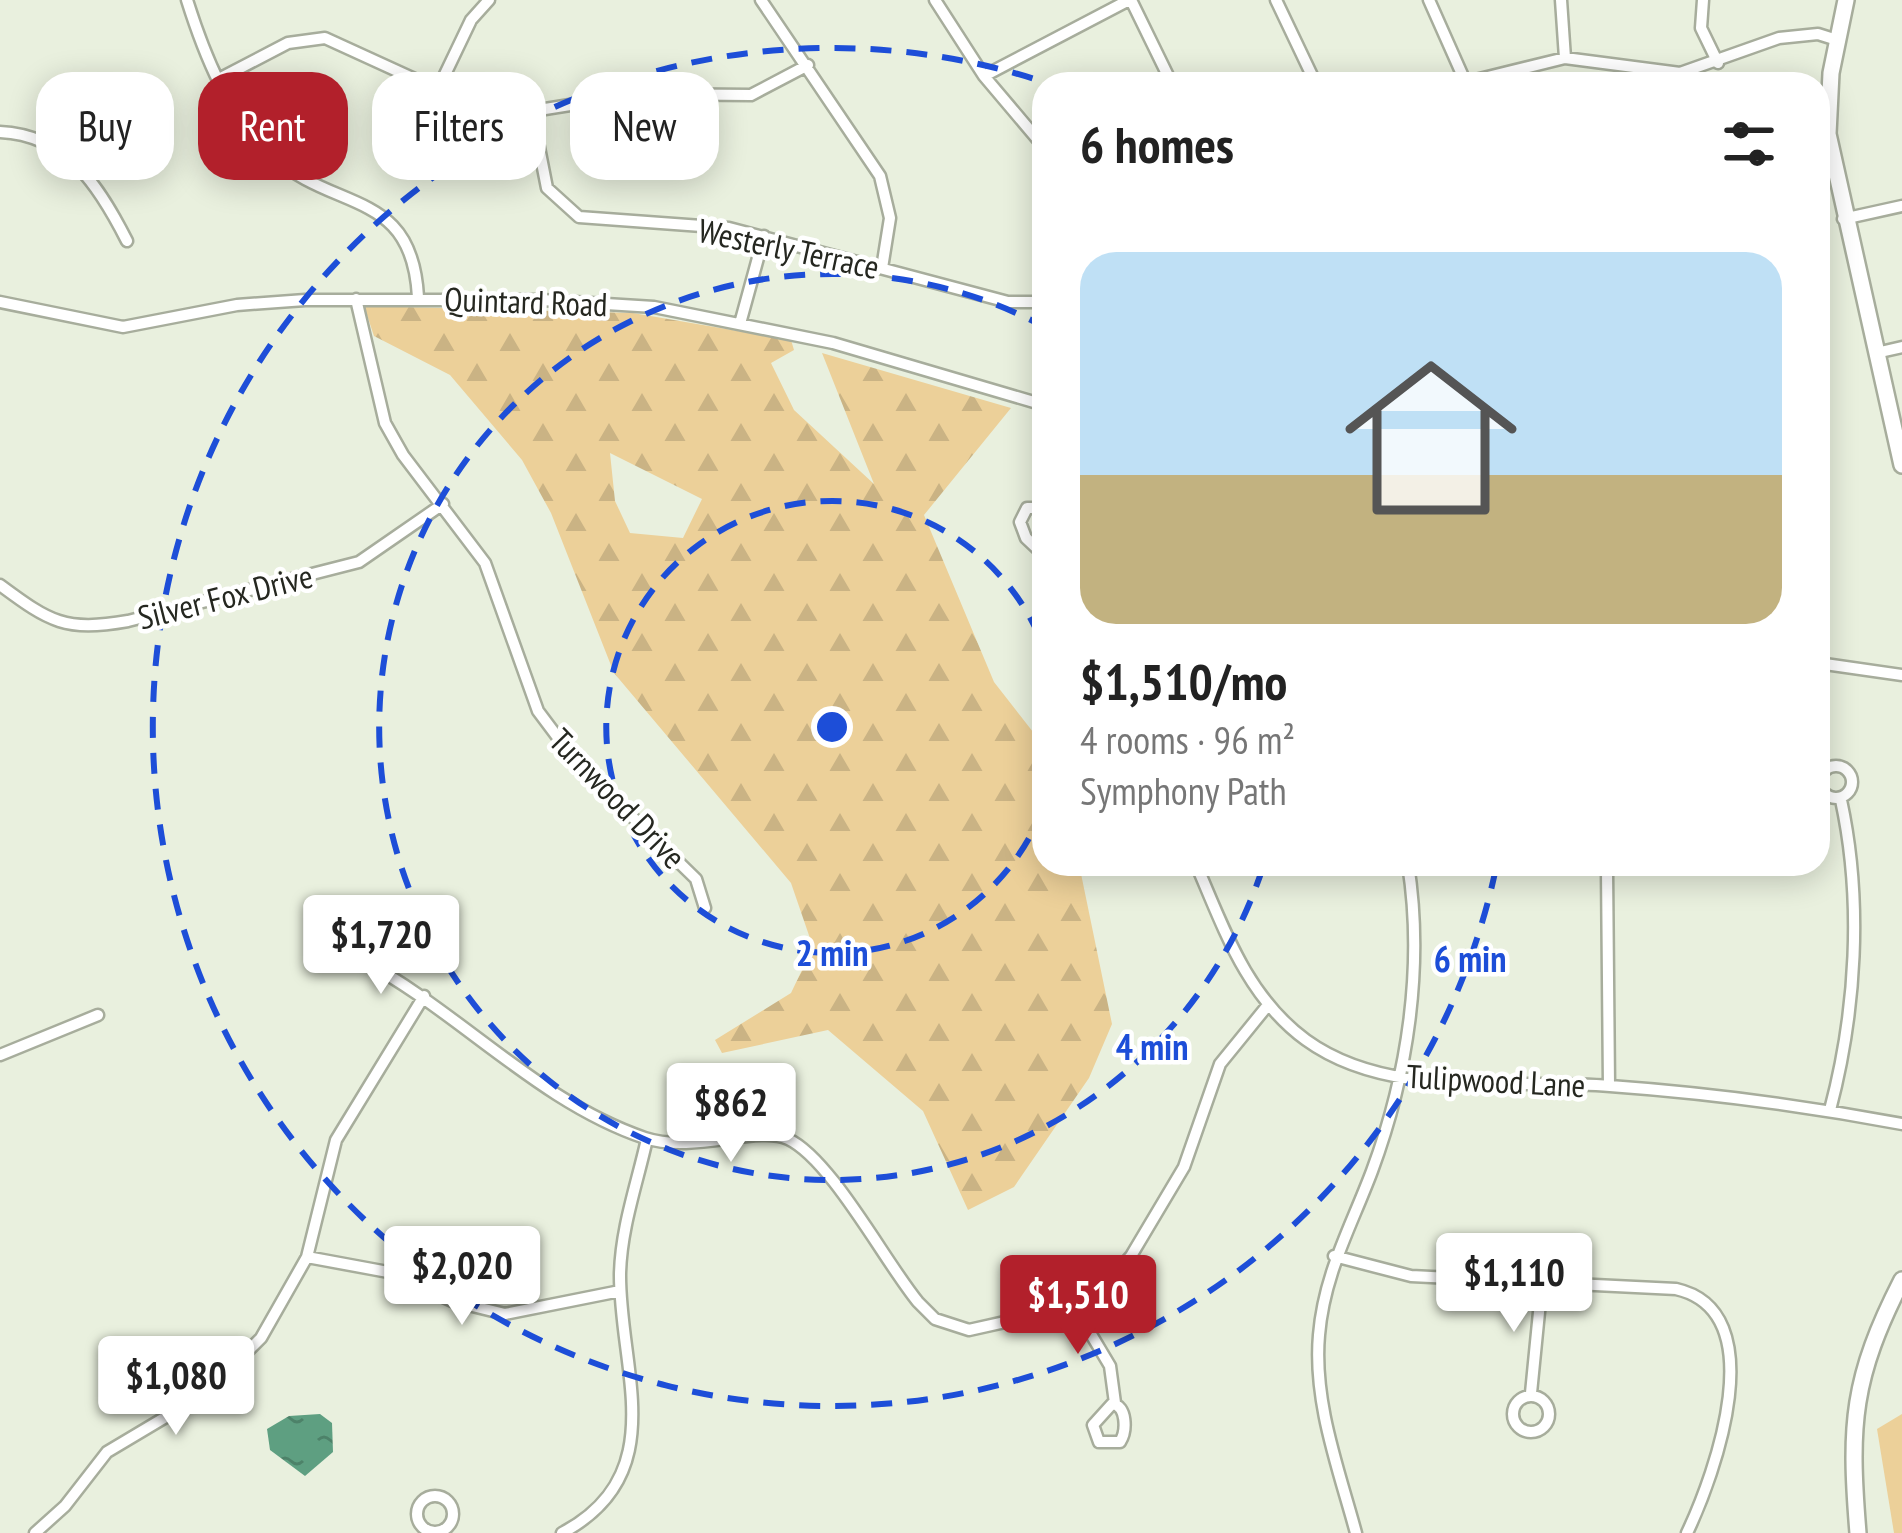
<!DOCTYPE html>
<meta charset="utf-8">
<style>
:root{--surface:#fff;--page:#f6f6f6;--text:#222;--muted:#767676;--accent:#b2202b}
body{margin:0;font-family:"PT Sans Narrow",sans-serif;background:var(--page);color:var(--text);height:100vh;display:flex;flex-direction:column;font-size:45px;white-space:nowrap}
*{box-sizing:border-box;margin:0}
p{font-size:39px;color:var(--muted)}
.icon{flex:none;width:66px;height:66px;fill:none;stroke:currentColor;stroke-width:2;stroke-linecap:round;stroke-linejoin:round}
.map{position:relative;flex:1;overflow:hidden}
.sheet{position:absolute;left:1032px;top:72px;width:798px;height:804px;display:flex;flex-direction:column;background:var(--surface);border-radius:36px;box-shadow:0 6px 30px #0003}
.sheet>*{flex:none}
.banner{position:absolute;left:36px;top:72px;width:816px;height:108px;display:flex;gap:24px}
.price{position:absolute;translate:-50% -102px;padding:0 27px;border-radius:12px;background:#fff;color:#222;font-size:39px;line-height:78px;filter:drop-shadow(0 3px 6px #0008)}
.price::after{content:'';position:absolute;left:50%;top:72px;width:36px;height:27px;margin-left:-18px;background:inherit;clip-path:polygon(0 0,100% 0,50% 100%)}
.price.active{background:var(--accent);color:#fff}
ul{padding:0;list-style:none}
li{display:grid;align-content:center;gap:24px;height:636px;padding:0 48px}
li span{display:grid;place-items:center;height:372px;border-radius:36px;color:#555}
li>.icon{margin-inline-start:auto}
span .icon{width:216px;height:216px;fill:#fffc;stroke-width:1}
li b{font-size:51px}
h2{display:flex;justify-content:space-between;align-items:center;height:144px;padding:0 48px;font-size:51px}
.pill{padding:0 42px;border-radius:36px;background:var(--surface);box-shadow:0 6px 30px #0003;font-size:42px;line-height:108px}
.pill.active{background:var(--accent);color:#fff}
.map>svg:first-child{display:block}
.green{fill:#ecd099}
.forest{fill:url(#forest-firs);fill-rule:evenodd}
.water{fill:url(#water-ripples)}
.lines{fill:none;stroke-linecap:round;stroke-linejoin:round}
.street-casing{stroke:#a7ad9c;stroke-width:15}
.secondary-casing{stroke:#a7ad9c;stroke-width:20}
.street{stroke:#fff;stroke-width:10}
.secondary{stroke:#fff;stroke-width:15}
.ring{fill:none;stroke:#1d4ed8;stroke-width:6;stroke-dasharray:21 15}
.labels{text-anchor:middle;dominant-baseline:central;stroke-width:9;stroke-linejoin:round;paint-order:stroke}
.street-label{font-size:33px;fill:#252720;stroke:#fff}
.centre{fill:#1d4ed8;stroke:#fff;stroke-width:6}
.ring-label{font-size:36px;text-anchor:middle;font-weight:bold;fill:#1d4ed8;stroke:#fff;stroke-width:9;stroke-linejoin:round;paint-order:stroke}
</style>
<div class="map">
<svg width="1902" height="1533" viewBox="0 0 1902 1533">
<defs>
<pattern id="forest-firs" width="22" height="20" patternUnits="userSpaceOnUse" patternTransform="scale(3)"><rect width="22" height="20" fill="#ecd099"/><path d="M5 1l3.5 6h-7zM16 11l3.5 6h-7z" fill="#cab384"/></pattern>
<pattern id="water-ripples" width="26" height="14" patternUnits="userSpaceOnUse" patternTransform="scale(3)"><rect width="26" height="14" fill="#5e9f81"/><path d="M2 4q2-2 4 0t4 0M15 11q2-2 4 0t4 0" fill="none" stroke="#4d8269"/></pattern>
</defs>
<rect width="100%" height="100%" fill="#e9f0de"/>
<path class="green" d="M1902,1414v119h-8l-17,-104z"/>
<path class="forest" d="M364,306l269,7 158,27 3,10 -23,13 23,47 80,74 -52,-131 189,55 -87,107 70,167 50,64v118h35l33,160 -23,54 -75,109 -46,23 -45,-99 -95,-81 -106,23 -7,-13 76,-47 22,-46 -22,-64 -177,-210 -63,-160 -29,-53 -72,-85 -76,-39zM610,453l92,46 -19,39 -53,-5 -15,-32z"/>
<path class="water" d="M320,1414l12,9 1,29 -28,24 -35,-26 -3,-21 22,-13z"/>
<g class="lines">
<g class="street-casing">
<path id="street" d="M187,0c17,54 41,115 83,154 64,60 142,33 148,143
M761,0l119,176 10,42 -8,50
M935,0l49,76 60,71
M1131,0l41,84
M1276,0l40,84
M1429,0l36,81
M1561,0l4,58
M1703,0l-2,28 17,35
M984,76l145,-76
M219,79l69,-36 37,-5 140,64 55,11 119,-19 112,1 57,-30
M1459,84l106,-26 115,15 99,-35 39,-4 19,6
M438,89l33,-69 18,-20
M532,112l15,76 32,29 150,11 279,74h36
M0,132c67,3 99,54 127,109
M1818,180l14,-10
M1843,219l59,-13
M356,299l29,124 18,32 82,108 53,148 39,52 119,116 9,29
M0,302l123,25 114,-22 68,-5h237l112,7 179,36 211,62
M741,320l23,-84
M1876,353l26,-6
M1044,508h-17l-7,14 6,16 18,17
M0,585c50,37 65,47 128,36l231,-59 84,-58
M1818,663l84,12
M1820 782a16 16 0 1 1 32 0a16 16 0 1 1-32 0Z
M1196,864c28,65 51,133 110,176 84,61 206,38 304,46 98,7 196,20 292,38
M1599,864l8,6 7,-6
M1607,870l2,216
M360,959c99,52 178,143 285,179 49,16 112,-13 143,1 43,20 97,123 130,163l17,17 34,11 85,-19 52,-27 25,-28 53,-89 36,-103 48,-59
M0,1055l98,-40
M1830,1110c26,-98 33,-209 11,-310
M1334,1256l77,20 265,13c98,22 39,185 11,244
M307,1257l81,15 64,29 53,13 115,-23
M1073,1304l37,62 5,37
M1531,1393l11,-111
M1513 1414a18 18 0 1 1 36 0a18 18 0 1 1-36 0Z
M1112,1404c15,1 15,27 8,38h-21l-6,-17z
M417 1514a18 18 0 1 1 36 0a18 18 0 1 1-36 0Z
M35,1533l30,-27 42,-54 99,-59 55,-55 46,-81 29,-117 88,-144
M562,1533c111,-59 57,-164 58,-259 1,-46 17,-90 27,-135
M1356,1533c-17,-63 -43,-131 -37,-198 5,-61 32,-108 53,-164 36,-97 52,-205 36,-307"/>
</g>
<g class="secondary-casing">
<path id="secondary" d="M1846,0l-15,73 -3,61 74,331
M1858,1533c-9,-109 -6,-155 44,-253"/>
</g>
<use href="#street" class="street"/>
<use href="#secondary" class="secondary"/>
</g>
<g class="ring">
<path d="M1044 806A226 226 0 1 1 1044 648"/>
<path d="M1263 867A453 453 0 1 1 1041 325"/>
<path d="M1496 868A679 679 0 1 1 1047 83"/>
</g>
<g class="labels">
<g class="street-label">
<text transform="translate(789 248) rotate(12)">Westerly Terrace</text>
<text transform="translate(526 301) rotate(2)">Quintard Road</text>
<text transform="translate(225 596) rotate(-14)">Silver Fox Drive</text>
<text transform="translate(618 798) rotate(46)">Turnwood Drive</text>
<text transform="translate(1496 1080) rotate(3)">Tulipwood Lane</text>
</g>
</g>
<circle cx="832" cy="727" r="18" class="centre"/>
<g class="ring-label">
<text x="832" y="966">2 min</text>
<text x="1470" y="972">6 min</text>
<text x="1152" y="1060">4 min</text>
</g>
</svg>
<b class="price" style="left:381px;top:997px">$1,720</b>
<b class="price" style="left:731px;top:1165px">$862</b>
<b class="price" style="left:462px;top:1328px">$2,020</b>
<b class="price" style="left:1514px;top:1335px">$1,110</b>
<b class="price active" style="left:1078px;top:1357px">$1,510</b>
<b class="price" style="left:176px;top:1438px">$1,080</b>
<div class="banner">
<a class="pill">Buy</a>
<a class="pill active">Rent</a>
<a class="pill">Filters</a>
<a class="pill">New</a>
</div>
<section class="sheet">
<h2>6 homes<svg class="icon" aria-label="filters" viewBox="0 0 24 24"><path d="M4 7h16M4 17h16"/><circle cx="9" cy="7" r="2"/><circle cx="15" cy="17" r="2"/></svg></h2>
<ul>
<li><span style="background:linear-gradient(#bfe0f5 60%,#c2b280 0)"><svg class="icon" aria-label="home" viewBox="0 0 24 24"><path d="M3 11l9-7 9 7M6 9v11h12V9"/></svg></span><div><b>$1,510/mo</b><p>4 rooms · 96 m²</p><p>Symphony Path</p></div></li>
</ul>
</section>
</div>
